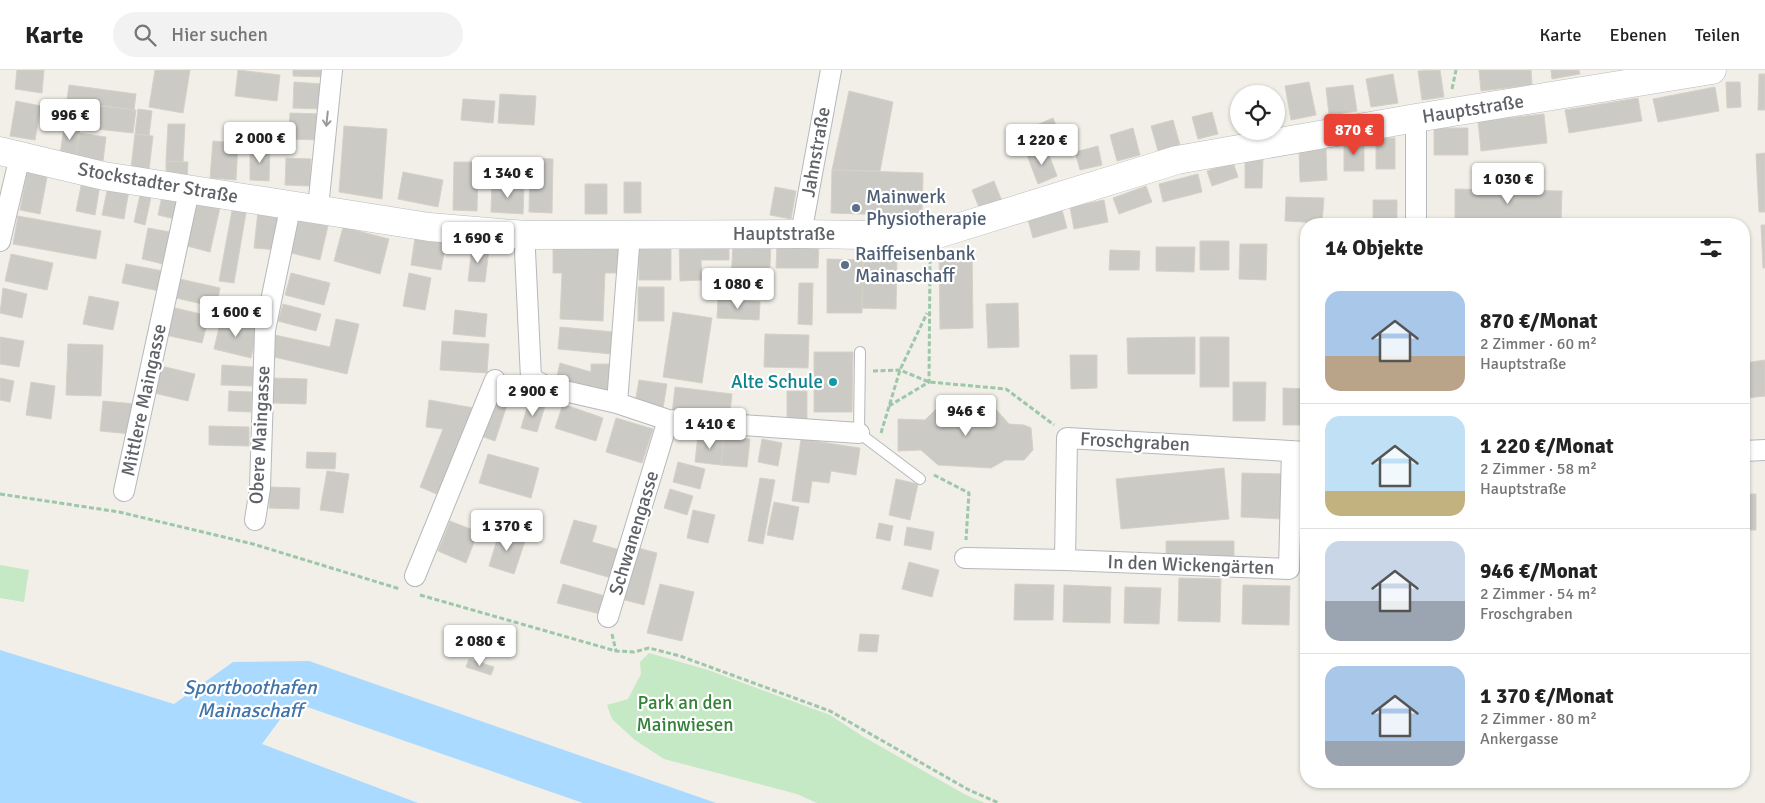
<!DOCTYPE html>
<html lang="de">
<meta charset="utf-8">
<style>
:root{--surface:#fff;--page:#f2f2f2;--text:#222;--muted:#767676;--line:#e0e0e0;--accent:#ea4335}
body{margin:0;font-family:Signika,sans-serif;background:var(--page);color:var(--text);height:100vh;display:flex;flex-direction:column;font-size:19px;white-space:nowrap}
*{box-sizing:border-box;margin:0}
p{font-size:16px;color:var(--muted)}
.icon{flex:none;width:28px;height:28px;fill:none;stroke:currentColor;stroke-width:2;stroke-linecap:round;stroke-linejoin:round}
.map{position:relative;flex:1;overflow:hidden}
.panel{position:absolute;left:1300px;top:148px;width:450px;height:570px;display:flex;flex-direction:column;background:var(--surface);border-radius:20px;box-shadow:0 1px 4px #0004}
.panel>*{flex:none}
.buttons{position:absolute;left:1230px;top:15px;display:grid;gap:10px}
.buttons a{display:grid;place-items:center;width:55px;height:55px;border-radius:50%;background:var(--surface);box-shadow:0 1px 4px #0004;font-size:25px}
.price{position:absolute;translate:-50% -42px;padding:0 11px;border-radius:5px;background:#fff;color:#222;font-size:16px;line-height:32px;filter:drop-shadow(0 1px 2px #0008)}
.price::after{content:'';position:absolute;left:50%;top:30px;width:15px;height:11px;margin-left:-8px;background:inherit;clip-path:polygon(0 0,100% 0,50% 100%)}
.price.current{background:var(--accent);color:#fff}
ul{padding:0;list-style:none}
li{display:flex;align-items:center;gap:15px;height:125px;padding:0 25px}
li+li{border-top:1px solid var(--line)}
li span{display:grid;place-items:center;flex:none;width:140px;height:100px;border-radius:15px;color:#555}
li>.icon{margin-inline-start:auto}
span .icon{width:60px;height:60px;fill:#fffc;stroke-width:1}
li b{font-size:21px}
h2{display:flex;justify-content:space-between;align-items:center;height:60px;padding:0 25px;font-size:21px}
header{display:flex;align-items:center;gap:30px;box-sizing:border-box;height:70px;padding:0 25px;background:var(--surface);border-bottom:1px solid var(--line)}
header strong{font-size:24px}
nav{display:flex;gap:28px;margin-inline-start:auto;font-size:18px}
.search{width:350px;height:45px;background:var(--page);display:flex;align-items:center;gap:12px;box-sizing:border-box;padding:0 18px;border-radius:28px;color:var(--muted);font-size:19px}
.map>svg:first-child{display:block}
.green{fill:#c5e8c5}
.water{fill:#aadaff}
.building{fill:#cccac5;stroke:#d6d1c6}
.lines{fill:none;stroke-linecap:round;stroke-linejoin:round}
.lane-casing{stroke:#b5b8bc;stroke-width:12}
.street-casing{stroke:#b5b8bc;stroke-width:22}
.secondary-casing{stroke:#b6babf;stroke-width:29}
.path{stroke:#9cc7a9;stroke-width:3;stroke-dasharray:5 2.5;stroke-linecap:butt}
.lane{stroke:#fff;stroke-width:10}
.street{stroke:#fff;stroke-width:20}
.secondary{stroke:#fff;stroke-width:28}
.oneway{stroke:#979a9d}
.service-dot{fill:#5c6f8a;stroke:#fff;stroke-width:2}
.culture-dot{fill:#0f9aa8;stroke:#fff;stroke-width:2}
.labels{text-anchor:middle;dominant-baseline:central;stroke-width:4.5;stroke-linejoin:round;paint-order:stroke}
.street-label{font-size:19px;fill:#5f6368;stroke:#fff}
.service-label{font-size:19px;fill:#4e5e75;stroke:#fff;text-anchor:start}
.culture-label{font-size:19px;fill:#0d838f;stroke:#fff;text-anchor:end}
.park-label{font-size:19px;fill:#348238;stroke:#fff}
.water-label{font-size:20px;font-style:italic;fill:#4174aa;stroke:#fff}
</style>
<header>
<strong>Karte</strong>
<div class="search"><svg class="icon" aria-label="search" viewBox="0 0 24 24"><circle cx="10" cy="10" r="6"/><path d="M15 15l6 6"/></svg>Hier suchen</div>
<nav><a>Karte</a><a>Ebenen</a><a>Teilen</a></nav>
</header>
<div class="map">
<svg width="1765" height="733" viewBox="0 0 1765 733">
<rect width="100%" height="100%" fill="#f1efe8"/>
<path class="green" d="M0,495l29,5 -5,32 -24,-4z
M649,583l59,17 122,45 32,21 104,59 19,8h-168l-20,-9 -133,-35 -29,-19 -23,-21 -5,-14 21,-6 13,-25 -1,-12z"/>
<path class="water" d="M0,580l174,54 59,-42 76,-1 407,142h-133l-290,-101 -31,42 156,59h-418z"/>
<path class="building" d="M17,0h27l-2,23 -27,-4z
M155,0h35l-7,43 -34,-6z
M238,0l42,5 -3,26 -42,-5z
M293,0h30l-1,7 -29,-1z
M1440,0l4,27 -22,3 -4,-29z
M1479,0h52l1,15 -51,6z
M1551,0h28l1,4 -28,5z
M1393,4l5,29 -27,4 -5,-28z
M1759,4h6v36h-7z
M294,12l28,2 -2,25 -27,-1z
M1309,12l7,33 -25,5 -6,-34z
M1726,12h14l1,25 -14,1z
M69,15l67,9 -2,16 -50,-7 -2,21 -18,-3z
M1353,15l4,26 -28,4 -3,-27z
M1715,17l4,24 -61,11 -5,-23z
M849,21l44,11 -13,69 -48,-1z
M500,24l36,2 -2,29 -36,-2z
M1638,28l4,23 -73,12 -4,-23z
M463,29l32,2 -2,22 -32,-3z
M16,31l25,5 -6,34 -25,-4z
M99,36l37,4 -3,23 -37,-4z
M138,39l14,2 -3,25 -14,-2z
M1212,42l6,22 -20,5 -6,-22z
M290,43l31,1 -1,26 -31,-1z
M1544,44l3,29 -66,8 -3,-30z
M1053,48l7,17 -21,9 -7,-17z
M1173,50l7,25 -22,6 -7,-25z
M168,54h17l-2,38 -17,-1z
M64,56l16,2 -4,29 -16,-2z
M344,56l43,3 -5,70 -43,-7z
M1133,58l7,27 -23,6 -7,-26z
M1434,58h34v27h-34z
M79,63l27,4 -3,24 -27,-4z
M135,64l18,2 -4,34 -18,-2z
M1376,68h19v31h-19z
M213,71l25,2 -2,37 -26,-2z
M1344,72h20v29h-20z
M1098,76l4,19 -22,5 -5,-18z
M250,77h20l-1,34 -19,-1z
M1046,77l11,29 -19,8 -11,-29z
M1326,79l1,31 -27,2 -1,-32z
M1765,83v59h-6l-3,-58z
M1245,87l18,1 -1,30h-17z
M286,88l25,1 -1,27 -25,-1z
M530,88l23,1 -1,54 -23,-1z
M166,91l22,1 -1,18 -21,-1z
M454,92h24l-1,49 -24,-1z
M1233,92l5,15 -26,9 -5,-15z
M29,93l20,4 -9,47 -20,-4z
M832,100l91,3 -1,43 -91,-3z
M403,102l40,8 -5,27 -40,-8z
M1198,104l4,18 -39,10 -4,-18z
M82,111l18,4 -5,30 -19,-4z
M994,111l8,20 -22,9 -8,-20z
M624,112h17v31h-17z
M492,114l32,1 -1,29 -32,-2z
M585,114h22v30h-22z
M108,116l21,4 -5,29 -22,-4z
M1146,116l6,16 -33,12 -6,-16z
M775,117l21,4 -5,28 -21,-4z
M1455,119l107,2 -1,31 -106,-2z
M140,125l11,2 -6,28 -11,-3z
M162,126l17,4 -4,19 -17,-4z
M1286,127l38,1 -2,25 -37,-2z
M199,128l22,5 -11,49 -23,-6z
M1104,130l4,22 -34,7 -4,-22z
M1373,130h24v24h-24z
M233,135l14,2 -13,76 -15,-2z
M1062,140l5,18 -34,10 -5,-18z
M258,141l24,3 -4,36 -24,-2z
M18,146l83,15 -5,28 -83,-15z
M299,149l29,7 -8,34 -29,-7z
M1761,155h4v43h-2z
M343,157l46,12 -9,35 -46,-13z
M148,158l22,4 -7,32 -21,-5z
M415,167l31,5 -5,28 -30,-5z
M553,171h68v32h-16l-2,48 -43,-2 2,-46h-9z
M1200,171h29v29h-29z
M679,172l50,2v16h-28l1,20 -22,1z
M733,173l38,2 -2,40 -38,-2z
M777,173l42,1 -1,24h-42z
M639,174h32v36h-32z
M1240,174h27l-1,36 -27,-1z
M472,176l17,3 -4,33 -17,-1z
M1156,177h39l-1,25 -38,-1z
M972,179l1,79 -33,1 -1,-79z
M1110,180l30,1 -1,19h-30z
M11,184l42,9 -6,27 -42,-9z
M863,186l34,1 -1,52 -34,-1z
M827,189l36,1 -1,53h-35z
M126,194l37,7 -4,20 -37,-8z
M291,203l39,10 -6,22 -39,-10z
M409,203l22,5 -6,32 -22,-4z
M180,209l40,9 -4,19 -40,-9z
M799,213h14l-1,42 -14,-1z
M638,217h26v34h-26z
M3,218l24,6 -5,24 -22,-5z
M89,226l30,6 -6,28 -30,-6z
M718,229l42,3 -1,18 -42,-2z
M1018,233l1,44 -31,1 -2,-44z
M283,234l38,10 -5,17 -38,-10z
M171,237l38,9 -7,27 -37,-8z
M455,240l32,4 -2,23 -32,-3z
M673,242l39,6 -10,65 -39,-6z
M221,249l37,8 -7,31 -37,-9z
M336,249l23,5 -12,50 -77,-18 5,-21 55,12z
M560,257l54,5 -2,22 -54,-5z
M765,264l44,1 -1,33 -44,-1z
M0,267l24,4 -5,26 -19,-3z
M1195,267v37h-67l-1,-36z
M1200,267h29v50h-29z
M442,271l47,3 -2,29 -47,-3z
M68,274l35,1 -2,51 -35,-1z
M814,282h39l-1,60h-38z
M1070,285h27v33l-26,1z
M1765,290v36l-18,2 -3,-35z
M560,293l31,9v-8h23l-5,31 -53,-15z
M222,295l31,2 -1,19 -31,-1z
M161,296l34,8 -7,27 -34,-8z
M0,308l14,3 -4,21 -10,-2z
M272,308l35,1 -1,25 -34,-1z
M639,310l28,4 -4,24 -28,-5z
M31,312l24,4 -4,33 -25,-4z
M1233,312h33l-1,39h-32z
M675,317l57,7 -3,27 -57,-7z
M1283,318l23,1v36h-23z
M229,321l23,1 -1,20 -23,-1z
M496,321l14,5 -15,45 -14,-5z
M787,321h20v32h-20z
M429,330l45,8 -35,87 -19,-8 23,-58 -17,-2z
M103,331l32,3 -4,30 -31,-3z
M529,331l16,5 -8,26 -16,-4z
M563,334l40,14 -7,23 -41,-13z
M941,334l52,2 16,18 15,1 7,3 2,22 -9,10h-19l-14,8 -53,-3 -17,-15 -23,1v-32l27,1z
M616,348l37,11 -11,34 -36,-11z
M209,356l40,1v19l-40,-1z
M698,365l26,2 -3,28 -26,-3z
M724,367l26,2 -3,28 -26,-2z
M762,369l20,4 -4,23 -20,-4z
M801,369l59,9 -4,27 -25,-4 -2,12 -17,-2 -3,22 -17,-2z
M307,382l29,1 -1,16 -29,-1z
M488,384l51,14 -8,30 -52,-15z
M678,392l27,7 -5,20 -27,-7z
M1224,398l5,51 -108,10 -5,-50z
M327,401l22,3 -6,39 -23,-3z
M1242,403l42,1 -2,45 -41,-2z
M760,408l15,2 -12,64 -15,-3z
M896,409l22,5 -8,36 -21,-5z
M1301,416h5v40h-6z
M270,417l30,1 -1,21 -30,-1z
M670,419l23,7 -6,19 -23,-7z
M1744,424h12v36h-12z
M774,432l25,5 -6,33 -26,-5z
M693,440l22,5 -7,28 -21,-5z
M574,450l23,6 -5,16 28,8 -9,28 -51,-15z
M450,451l28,11 -12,31 -28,-12z
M879,453l14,3 -3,15 -14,-3z
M907,457l27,5 -3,18 -27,-5z
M500,460l26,8 -12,36 -25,-8z
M1166,471h68v18h-68z
M635,477l22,6 -13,52 -23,-6z
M909,492l30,8 -7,27 -30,-8z
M1179,508l42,1 -1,43 -42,-1z
M563,514l42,12 -5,18 -43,-11z
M660,514l34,8 -12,49 -35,-8z
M1015,514l39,1 -1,35h-39z
M1064,515l47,2 -1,36 -47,-1z
M1243,515l47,1 -1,39 -47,-1z
M1125,517l36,1 -2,36 -35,-1z
M860,564l19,1 -2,17 -19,-1z
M469,589l25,8 -3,8 -25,-8z"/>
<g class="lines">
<g class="lane-casing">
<path id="lane" d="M860,282l-1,81 61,46"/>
</g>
<g class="street-casing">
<path id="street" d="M318,138l14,-138
M1416,154v-106
M801,164l30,-164
M526,165l-1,16 6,127 16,9 70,16 51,17 191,13
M0,171l20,-85
M617,333l13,-169
M1744,381l21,-1
M124,421l65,-300
M255,450l5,-32 5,-158 26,-126
M965,488l100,2 2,-122 239,14
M1065,490l224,9 3,-118
M415,506l80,-196
M608,547l60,-197"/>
</g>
<g class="secondary-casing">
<path id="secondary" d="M0,81l104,25 325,51 97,8 275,-1 130,2 246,-76 239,-42 296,-48"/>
</g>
<path class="path" d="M1452,19l4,-19
M873,301l27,-1 29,12 77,7 48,36
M889,336l40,-24 1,-123
M881,363l19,-63 27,-57
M934,405l35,18 -3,47
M0,424l119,18 134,32 147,45
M420,525l196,56 18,1 15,-4 31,8 150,55 139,79 30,13
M612,564l4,17"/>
<use href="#lane" class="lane"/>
<use href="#street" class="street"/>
<use href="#secondary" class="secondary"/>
</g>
<defs><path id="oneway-shaft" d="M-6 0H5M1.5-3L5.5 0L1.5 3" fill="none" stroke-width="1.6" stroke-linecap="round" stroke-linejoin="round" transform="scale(1.25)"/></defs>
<use class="oneway" href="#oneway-shaft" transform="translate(327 49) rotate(96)"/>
<g class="service-dot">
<circle cx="856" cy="138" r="5"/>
<circle cx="845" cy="195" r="5"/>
</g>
<circle class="culture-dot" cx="833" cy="312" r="5"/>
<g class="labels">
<g class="street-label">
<text transform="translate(1473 39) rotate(-9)">Hauptstraße</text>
<text transform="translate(816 82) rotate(-80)">Jahnstraße</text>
<text transform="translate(158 113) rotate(10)">Stockstadter Straße</text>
<text x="784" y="164">Hauptstraße</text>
<text transform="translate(144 330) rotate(-78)">Mittlere Maingasse</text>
<text transform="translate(260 365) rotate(-87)">Obere Maingasse</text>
<text transform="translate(1135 372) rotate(3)">Froschgraben</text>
<text transform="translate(634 463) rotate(-73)">Schwanengasse</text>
<text transform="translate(1191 495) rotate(2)">In den Wickengärten</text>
</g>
<g class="service-label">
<text x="866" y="127">Mainwerk<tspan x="866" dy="22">Physiotherapie</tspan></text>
<text x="855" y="184">Raiffeisenbank<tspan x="855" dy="22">Mainaschaff</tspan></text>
</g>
<g class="culture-label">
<text x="823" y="312">Alte Schule</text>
</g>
<g class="park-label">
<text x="685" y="633">Park an den<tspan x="685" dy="22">Mainwiesen</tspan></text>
</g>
<g class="water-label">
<text x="250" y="617">Sportboothafen<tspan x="250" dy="23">Mainaschaff</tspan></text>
</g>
</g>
</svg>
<div class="buttons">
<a><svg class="icon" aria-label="locate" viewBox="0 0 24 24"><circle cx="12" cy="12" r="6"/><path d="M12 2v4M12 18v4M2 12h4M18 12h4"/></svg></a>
</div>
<b class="price" style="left:70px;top:71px">996 €</b>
<b class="price current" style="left:1354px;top:86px">870 €</b>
<b class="price" style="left:260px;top:94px">2 000 €</b>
<b class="price" style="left:1042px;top:96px">1 220 €</b>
<b class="price" style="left:508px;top:129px">1 340 €</b>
<b class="price" style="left:1508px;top:135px">1 030 €</b>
<b class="price" style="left:478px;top:194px">1 690 €</b>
<b class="price" style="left:738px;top:240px">1 080 €</b>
<b class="price" style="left:236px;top:268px">1 600 €</b>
<b class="price" style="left:533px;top:347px">2 900 €</b>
<b class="price" style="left:966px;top:367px">946 €</b>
<b class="price" style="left:710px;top:380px">1 410 €</b>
<b class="price" style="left:507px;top:482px">1 370 €</b>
<b class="price" style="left:480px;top:597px">2 080 €</b>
<section class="panel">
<h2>14 Objekte<svg class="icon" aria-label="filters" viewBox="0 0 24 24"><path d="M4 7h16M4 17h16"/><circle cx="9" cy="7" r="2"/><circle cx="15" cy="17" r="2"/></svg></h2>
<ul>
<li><span style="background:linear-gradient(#a9c7e8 65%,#b9a48a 0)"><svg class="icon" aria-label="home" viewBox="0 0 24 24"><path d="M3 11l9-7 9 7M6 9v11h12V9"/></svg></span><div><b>870 €/Monat</b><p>2 Zimmer · 60 m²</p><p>Hauptstraße</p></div></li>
<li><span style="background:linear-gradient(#bfe0f5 75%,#c2b280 0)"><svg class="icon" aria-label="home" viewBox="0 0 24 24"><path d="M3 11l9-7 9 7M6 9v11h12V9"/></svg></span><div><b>1 220 €/Monat</b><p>2 Zimmer · 58 m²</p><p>Hauptstraße</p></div></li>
<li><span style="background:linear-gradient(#c9d6e8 60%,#9aa5b1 0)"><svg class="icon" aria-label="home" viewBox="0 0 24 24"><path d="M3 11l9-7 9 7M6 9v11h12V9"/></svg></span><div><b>946 €/Monat</b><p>2 Zimmer · 54 m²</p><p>Froschgraben</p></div></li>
<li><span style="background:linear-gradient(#a9c7e8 75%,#9aa5b1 0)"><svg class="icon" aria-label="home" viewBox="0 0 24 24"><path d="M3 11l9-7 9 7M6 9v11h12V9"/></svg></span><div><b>1 370 €/Monat</b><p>2 Zimmer · 80 m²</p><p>Ankergasse</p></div></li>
</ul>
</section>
</div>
